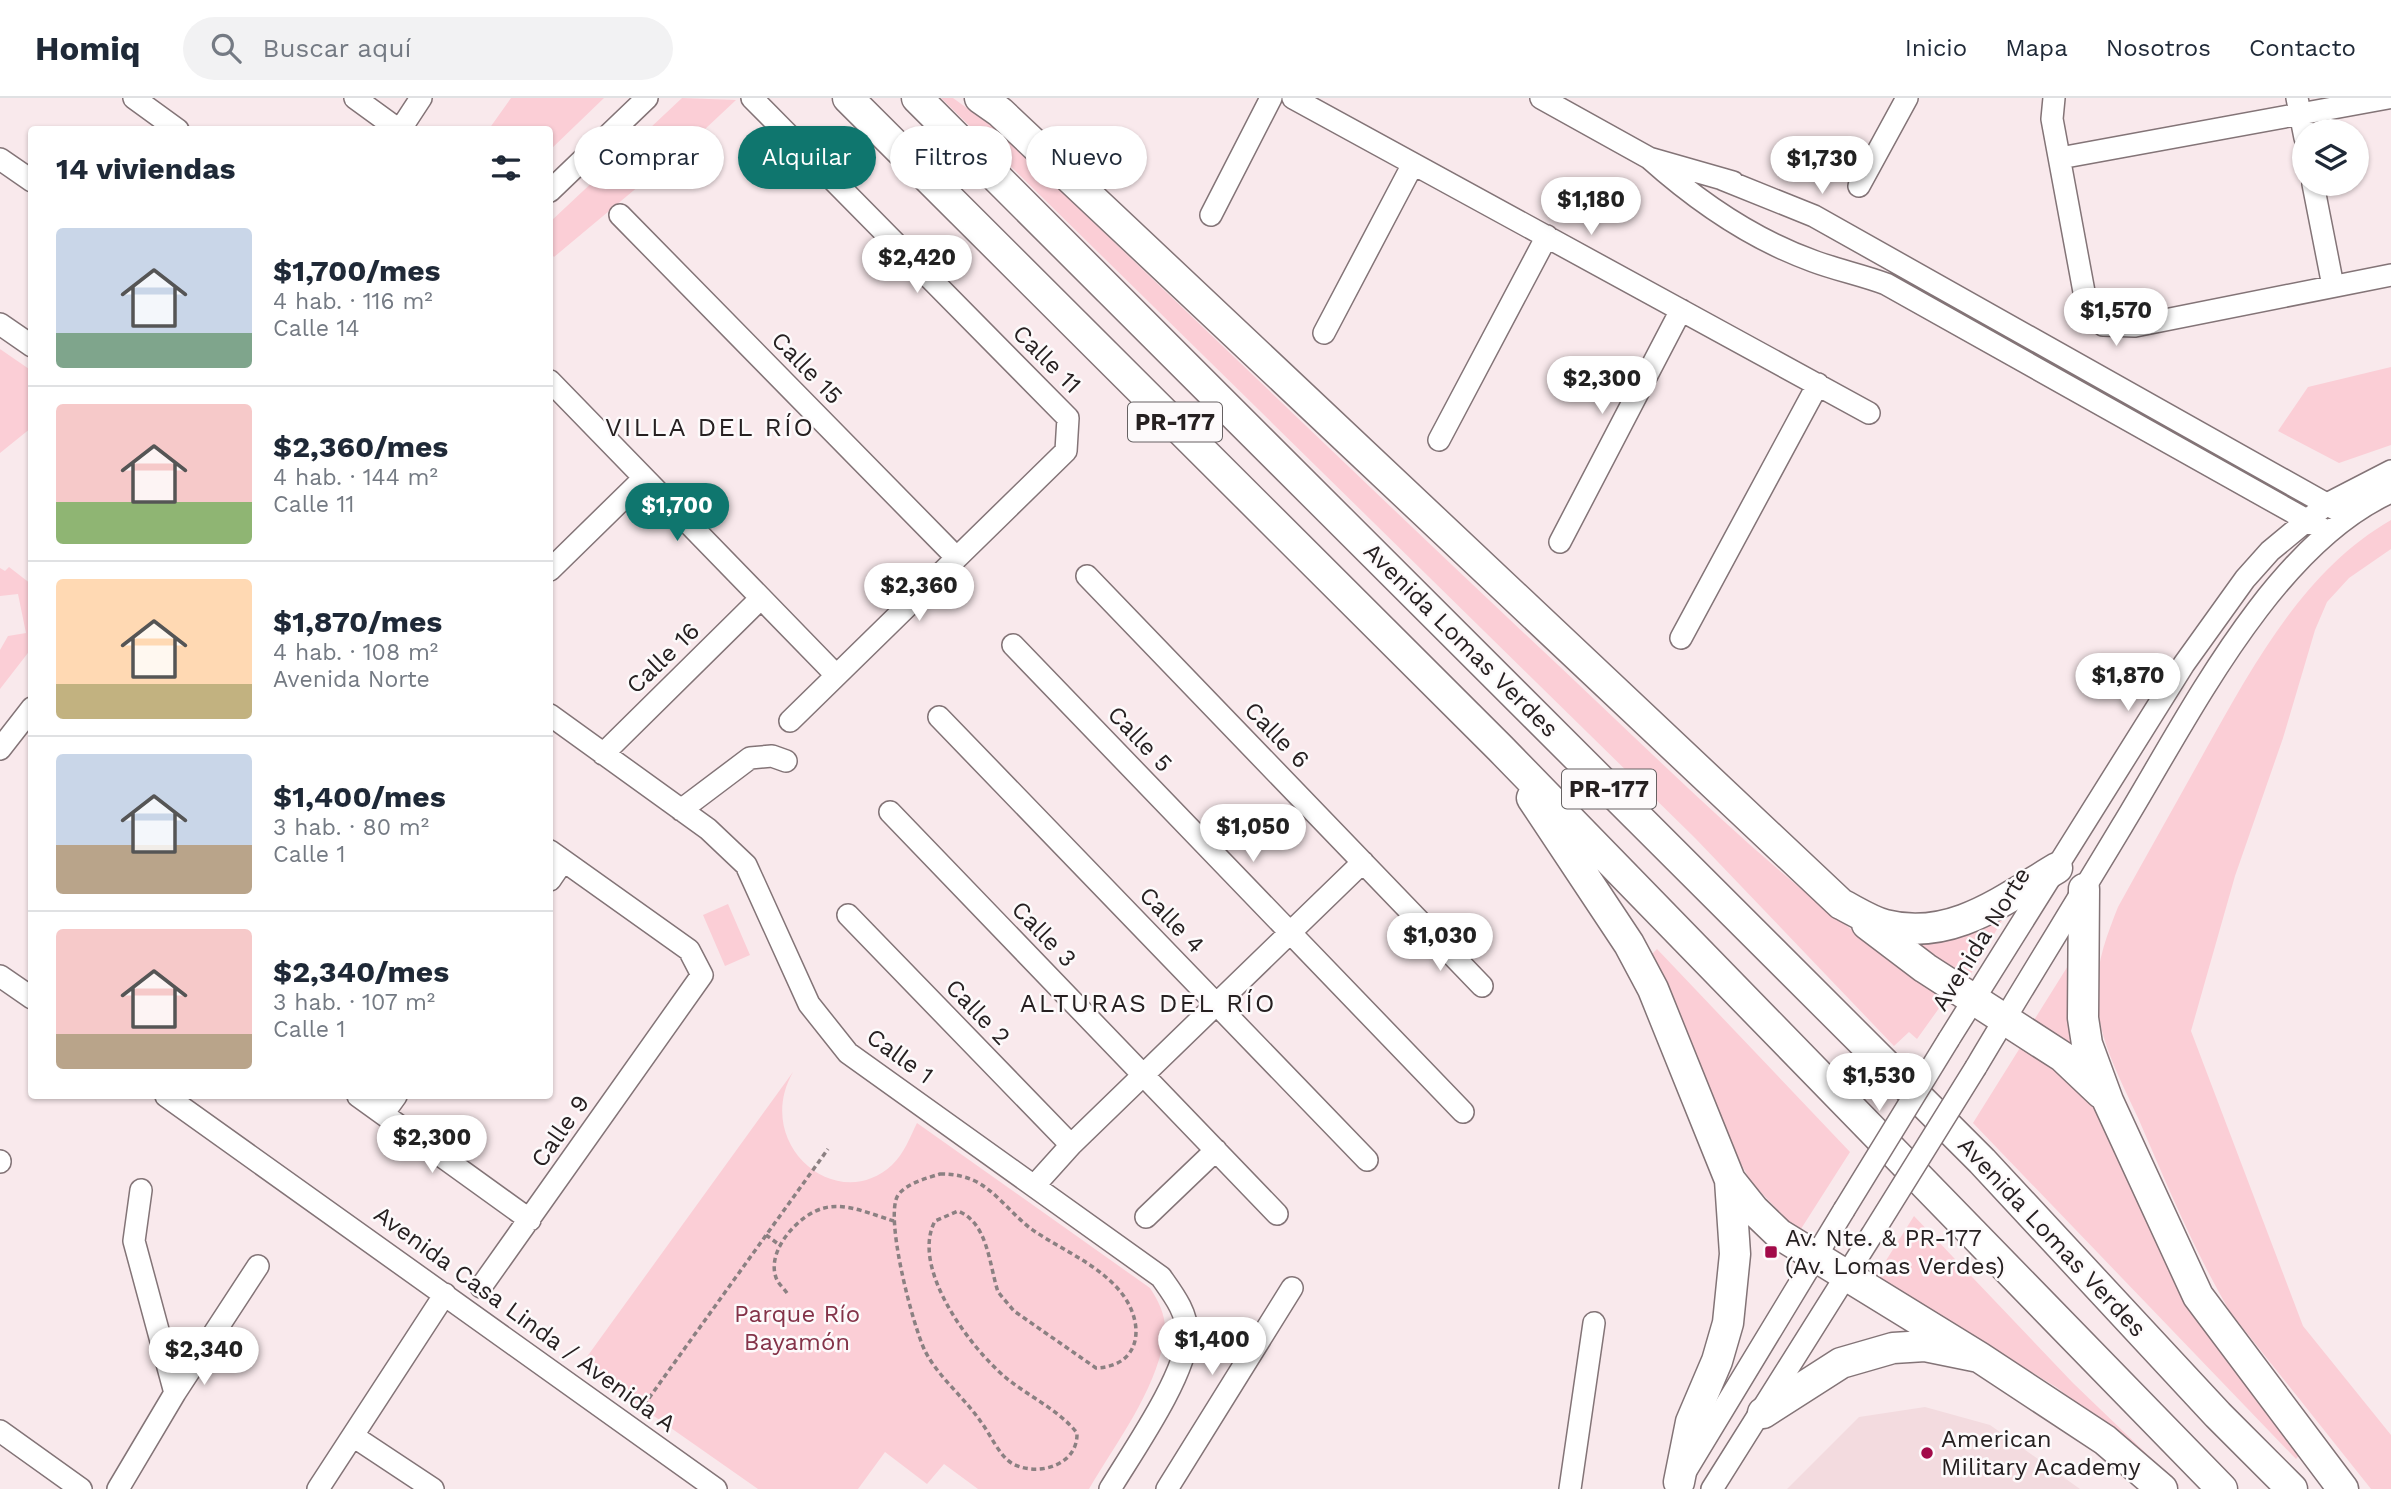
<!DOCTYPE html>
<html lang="es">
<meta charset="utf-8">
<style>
:root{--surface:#fff;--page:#f2f2f3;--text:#1f2937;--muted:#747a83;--line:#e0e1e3;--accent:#0f766e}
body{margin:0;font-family:"Work Sans",sans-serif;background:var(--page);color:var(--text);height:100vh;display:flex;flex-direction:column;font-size:26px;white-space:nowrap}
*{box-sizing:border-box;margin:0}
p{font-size:23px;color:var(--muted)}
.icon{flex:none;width:38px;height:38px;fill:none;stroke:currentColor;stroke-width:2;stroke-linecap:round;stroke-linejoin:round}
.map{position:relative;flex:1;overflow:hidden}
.panel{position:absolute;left:28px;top:28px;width:525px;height:973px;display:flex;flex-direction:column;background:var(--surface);border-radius:7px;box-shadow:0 2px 5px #0004}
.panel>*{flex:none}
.hud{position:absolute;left:574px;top:28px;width:665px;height:63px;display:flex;gap:14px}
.fabs{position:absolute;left:2292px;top:21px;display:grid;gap:14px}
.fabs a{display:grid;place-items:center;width:77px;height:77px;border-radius:50%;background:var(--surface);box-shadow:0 2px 5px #0004;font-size:35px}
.price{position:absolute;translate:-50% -60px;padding:0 16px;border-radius:24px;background:#fff;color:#222;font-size:23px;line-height:46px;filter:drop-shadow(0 2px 4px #0008)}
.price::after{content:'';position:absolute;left:50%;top:42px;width:21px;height:16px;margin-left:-10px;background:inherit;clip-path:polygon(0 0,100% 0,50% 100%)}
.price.active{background:var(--accent);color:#fff}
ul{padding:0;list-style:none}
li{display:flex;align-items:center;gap:21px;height:175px;padding:0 28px}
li+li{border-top:2px solid var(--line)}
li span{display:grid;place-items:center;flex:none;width:196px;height:140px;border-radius:7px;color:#555}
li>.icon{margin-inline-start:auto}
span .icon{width:84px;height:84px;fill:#fffc;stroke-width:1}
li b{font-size:30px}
h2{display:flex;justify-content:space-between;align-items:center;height:84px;padding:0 28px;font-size:30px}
.tag{padding:0 24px;border-radius:32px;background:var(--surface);box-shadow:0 2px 5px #0004;font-size:24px;line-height:63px}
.tag.active{background:var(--accent);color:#fff}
header{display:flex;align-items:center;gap:42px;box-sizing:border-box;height:98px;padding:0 35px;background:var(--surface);border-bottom:2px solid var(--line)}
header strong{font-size:33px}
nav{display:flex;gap:38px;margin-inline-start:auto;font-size:24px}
.search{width:490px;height:63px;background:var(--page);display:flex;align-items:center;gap:18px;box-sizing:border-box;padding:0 24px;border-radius:38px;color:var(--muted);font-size:26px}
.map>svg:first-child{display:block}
.built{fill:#f3dbdf}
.green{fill:#fbced6}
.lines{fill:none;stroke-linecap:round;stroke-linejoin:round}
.minor-casing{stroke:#837477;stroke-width:24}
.highway-casing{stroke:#837477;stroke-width:33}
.path{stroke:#8b8082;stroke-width:3.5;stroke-dasharray:5 3.5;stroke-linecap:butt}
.minor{stroke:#fff;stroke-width:21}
.highway{stroke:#fff;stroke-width:30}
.minor-bridge-casing{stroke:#837477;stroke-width:24;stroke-linecap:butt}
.minor-bridge{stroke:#fff;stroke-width:21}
.poi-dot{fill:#a20a49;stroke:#fdfafb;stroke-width:2.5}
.labels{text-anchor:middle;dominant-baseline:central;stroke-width:5;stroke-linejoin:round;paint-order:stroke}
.shield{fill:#fdfafb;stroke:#666162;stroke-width:2}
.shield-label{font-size:23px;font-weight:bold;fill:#262021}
.street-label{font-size:24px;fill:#262021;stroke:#fdfafb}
.poi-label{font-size:24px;fill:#262021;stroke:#fdfafb;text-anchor:start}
.park-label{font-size:24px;fill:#843349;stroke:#fdfafb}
.neighbourhood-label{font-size:26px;letter-spacing:2px;fill:#262021;stroke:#fdfafb}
</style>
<header>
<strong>Homiq</strong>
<div class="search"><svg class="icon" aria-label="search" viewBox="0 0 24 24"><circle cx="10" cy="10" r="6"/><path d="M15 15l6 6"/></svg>Buscar aquí</div>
<nav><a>Inicio</a><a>Mapa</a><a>Nosotros</a><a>Contacto</a></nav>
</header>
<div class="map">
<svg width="2391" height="1391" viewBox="0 0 2391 1391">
<rect width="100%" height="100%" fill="#f9e9ec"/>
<path class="built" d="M1925,1309l65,18 90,64h-293l72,-72z"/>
<path class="green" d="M511,0h93l-54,52v-20l-61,-1z
M682,0l54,2 -48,45 -134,112 -4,-5v-30z
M941,0h12l39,28c189,179 375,360 565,538 125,117 245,241 390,333l-30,42 -8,-7 -15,14 -199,-208z
M0,251l32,22 -1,57 -31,25z
M2391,269v78l-52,18 -61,-32 30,-44z
M2391,422v29l-42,29 -22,24 -12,28 -32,108 -48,138 -44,155 112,295 88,109v54h-20l-141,-177c-36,-62 -63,-127 -91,-192 -18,-40 -42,-82 -42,-126 -1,-31 10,-59 21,-87 29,-53 59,-105 88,-158 48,-85 98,-179 185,-229z
M9,469l22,17v65l-31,40v-39l8,-14 18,-3 -8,-39 -18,2v-28l5,3z
M728,806l22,51 -25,11 -22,-51z
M2007,814l-41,70 -72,-44z
M1657,851l193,203 -51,80 -48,-50 -17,-31 -82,-197z
M2071,863l10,99 -50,-35z
M2023,945l57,41 221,369 -5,6 -323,-336z
M793,974c-41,72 44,144 99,93 12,-11 18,-28 25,-42l233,165c10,15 18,32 14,51 -9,53 -48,104 -75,150h-111l-34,-25 -17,20 -42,-32 -27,37h-100l-177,-124z
M1914,1118l159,167 106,102 -3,4 -70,-63 -50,-39 -181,-109z"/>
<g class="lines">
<g class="minor-casing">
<path id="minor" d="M134,0l44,32
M355,0l44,32
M752,0l316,320 -2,33 -276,270
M1293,0l576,315
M1541,0l108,60 84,24
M2054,0l-2,21 35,189 16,17 32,1 256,-51
M2297,0l8,40
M400,32l21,-32
M1649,60c48,43 103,81 164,103 24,9 49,14 73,23l442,248
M2060,60l328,-60
M0,61l32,22
M1722,81l92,37 523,294
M2313,86l20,102
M1859,88l48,-88
M550,93l97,-93
M620,117l336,342
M1211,117l60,-117
M0,226l32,22
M1324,235l89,-169
M550,283l286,294
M1439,342l108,-204
M1560,444l121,-232
M550,472l94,-92
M1087,478l395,410
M1681,540l137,-254
M1013,547l450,467
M550,617l158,114 38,36 63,139 39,49 313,224c12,17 27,36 26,58 0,39 -56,119 -77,154
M939,619l428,443
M0,651l32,-41
M603,656l157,-155
M681,712l69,-52 22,-2 14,5
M890,714l387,402
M550,782l13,-19
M848,817l223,230
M0,878l32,22
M1949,941l235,-375 61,-85 25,-28 57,-47 64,-33
M1976,969c48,-81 98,-161 146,-241 66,-108 150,-281 269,-334
M166,998l550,393
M358,998l172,124
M383,1016l13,-18
M0,1063v1
M1035,1087l36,-40 292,-283
M141,1092l-7,51 41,152
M1146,1119l70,-67
M481,1189l221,-312 -13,-25 -139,-99
M0,1333l81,58
M353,1338l80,53
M1687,1371l157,-259
M118,1391l57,-96 83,-127
M318,1391l127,-195
M1167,1391l125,-201
M1570,1391l24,-166
M1712,1391l159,-253"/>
</g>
<g class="highway-casing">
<path id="highway" d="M848,0l652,650 722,741
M917,0l1065,1063 236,254 74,74
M980,0l20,14 841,792c14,7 29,17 44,21 66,17 118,-25 172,-57
M1532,700l97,146 24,45 77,191 24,30 25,24 200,123
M2084,791l-1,129 4,26 21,57 90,195 145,193
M1867,826l58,44 138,89 38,36
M1763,1315l78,-50 52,-15 32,-2 54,11 126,83 57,49
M1679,1384l12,-60 26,-61 11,-38 7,-69 -5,-74"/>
</g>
<path class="path" d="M940,1076c14,0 25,2 37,8 20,11 35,32 53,46 29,21 65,34 89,62 26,30 25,76 -23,78l-82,-57 -16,-19c-9,-28 -10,-69 -40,-81l-23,10c-25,47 35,126 70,156 23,19 54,33 72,56 1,32 -38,44 -64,31 -14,-8 -22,-29 -32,-42 -17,-25 -42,-44 -56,-71 -12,-25 -41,-134 -27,-156 9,-12 29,-17 42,-21z
M766,1137l15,11
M787,1195c-3,-4 -8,-9 -10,-13 -13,-28 22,-66 47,-72 22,-6 49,7 70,13
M639,1314l189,-263"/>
<use href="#minor" class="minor"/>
<use href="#highway" class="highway"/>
<g class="minor-bridge-casing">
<path id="minor-bridge" d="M1844,1112l105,-171
M1871,1138l105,-169"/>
</g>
<use href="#minor-bridge" class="minor-bridge"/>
</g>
<g class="poi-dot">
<rect x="1764" y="1147" width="14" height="14" rx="3.5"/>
<circle cx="1927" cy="1355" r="7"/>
</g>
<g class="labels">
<g class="shield">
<rect x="1128" y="304.5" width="94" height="39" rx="5"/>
<rect x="1562" y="671.5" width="94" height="39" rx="5"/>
</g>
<g class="shield-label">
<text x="1175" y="324">PR-177</text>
<text x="1609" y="691">PR-177</text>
</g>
<g class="street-label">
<text transform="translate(1047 261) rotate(45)">Calle 11</text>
<text transform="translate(807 270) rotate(46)">Calle 15</text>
<text transform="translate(1461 542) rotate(45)">Avenida Lomas Verdes</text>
<text transform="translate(663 560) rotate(-44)">Calle 16</text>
<text transform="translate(1277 637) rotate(46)">Calle 6</text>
<text transform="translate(1140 641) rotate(46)">Calle 5</text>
<text transform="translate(1172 822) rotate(46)">Calle 4</text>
<text transform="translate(1044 836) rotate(46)">Calle 3</text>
<text transform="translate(1981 841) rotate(-58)">Avenida Norte</text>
<text transform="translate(978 914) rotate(46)">Calle 2</text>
<text transform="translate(900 958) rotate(36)">Calle 1</text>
<text transform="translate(560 1033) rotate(-55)">Calle 9</text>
<text transform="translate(2052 1139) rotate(47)">Avenida Lomas Verdes</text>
<text transform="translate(525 1221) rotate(36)">Avenida Casa Linda / Avenida A</text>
</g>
<g class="poi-label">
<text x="1785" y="1140">Av. Nte. &amp; PR-177<tspan x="1785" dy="28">(Av. Lomas Verdes)</tspan></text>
<text x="1941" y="1341">American<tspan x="1941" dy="28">Military Academy</tspan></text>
</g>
<g class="park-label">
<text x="797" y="1216">Parque Río<tspan x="797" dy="28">Bayamón</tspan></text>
</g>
<g class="neighbourhood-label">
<text x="710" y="329">VILLA DEL RÍO</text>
<text x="1148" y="905">ALTURAS DEL RÍO</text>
</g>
</g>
</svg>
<div class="fabs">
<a><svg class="icon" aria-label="layers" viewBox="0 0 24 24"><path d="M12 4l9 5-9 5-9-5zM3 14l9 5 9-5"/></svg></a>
</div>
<b class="price" style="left:1822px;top:98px">$1,730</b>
<b class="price" style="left:1591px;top:139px">$1,180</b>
<b class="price" style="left:917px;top:197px">$2,420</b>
<b class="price" style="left:2116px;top:250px">$1,570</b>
<b class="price" style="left:1602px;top:318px">$2,300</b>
<b class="price active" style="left:677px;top:445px">$1,700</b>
<b class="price" style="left:919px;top:525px">$2,360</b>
<b class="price" style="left:2128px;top:615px">$1,870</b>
<b class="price" style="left:1253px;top:766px">$1,050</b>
<b class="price" style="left:1440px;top:875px">$1,030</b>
<b class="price" style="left:1879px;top:1015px">$1,530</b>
<b class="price" style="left:432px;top:1077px">$2,300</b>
<b class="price" style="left:1212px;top:1279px">$1,400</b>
<b class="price" style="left:204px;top:1289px">$2,340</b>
<div class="hud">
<a class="tag">Comprar</a>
<a class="tag active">Alquilar</a>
<a class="tag">Filtros</a>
<a class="tag">Nuevo</a>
</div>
<section class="panel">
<h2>14 viviendas<svg class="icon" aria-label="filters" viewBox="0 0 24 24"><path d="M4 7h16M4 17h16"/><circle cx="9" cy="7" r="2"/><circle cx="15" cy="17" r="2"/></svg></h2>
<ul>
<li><span style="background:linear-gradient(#c9d6e8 75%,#7fa58c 0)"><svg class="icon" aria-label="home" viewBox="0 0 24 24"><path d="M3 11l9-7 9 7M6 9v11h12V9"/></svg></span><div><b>$1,700/mes</b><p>4 hab. · 116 m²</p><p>Calle 14</p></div></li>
<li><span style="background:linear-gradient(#f6c9c9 70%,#8fb573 0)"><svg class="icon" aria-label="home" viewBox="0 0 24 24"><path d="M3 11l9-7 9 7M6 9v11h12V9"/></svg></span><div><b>$2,360/mes</b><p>4 hab. · 144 m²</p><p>Calle 11</p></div></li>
<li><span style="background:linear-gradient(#ffd9b3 75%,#c2b280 0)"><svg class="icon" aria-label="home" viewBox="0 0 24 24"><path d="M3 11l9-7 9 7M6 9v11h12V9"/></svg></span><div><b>$1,870/mes</b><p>4 hab. · 108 m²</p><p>Avenida Norte</p></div></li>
<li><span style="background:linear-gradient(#c9d6e8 65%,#b9a48a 0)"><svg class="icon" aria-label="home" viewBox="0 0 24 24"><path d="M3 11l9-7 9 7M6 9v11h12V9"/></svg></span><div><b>$1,400/mes</b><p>3 hab. · 80 m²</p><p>Calle 1</p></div></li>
<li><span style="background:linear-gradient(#f6c9c9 75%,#b9a48a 0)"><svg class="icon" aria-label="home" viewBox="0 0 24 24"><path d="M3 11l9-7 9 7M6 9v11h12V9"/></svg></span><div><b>$2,340/mes</b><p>3 hab. · 107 m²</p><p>Calle 1</p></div></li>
</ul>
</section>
</div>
